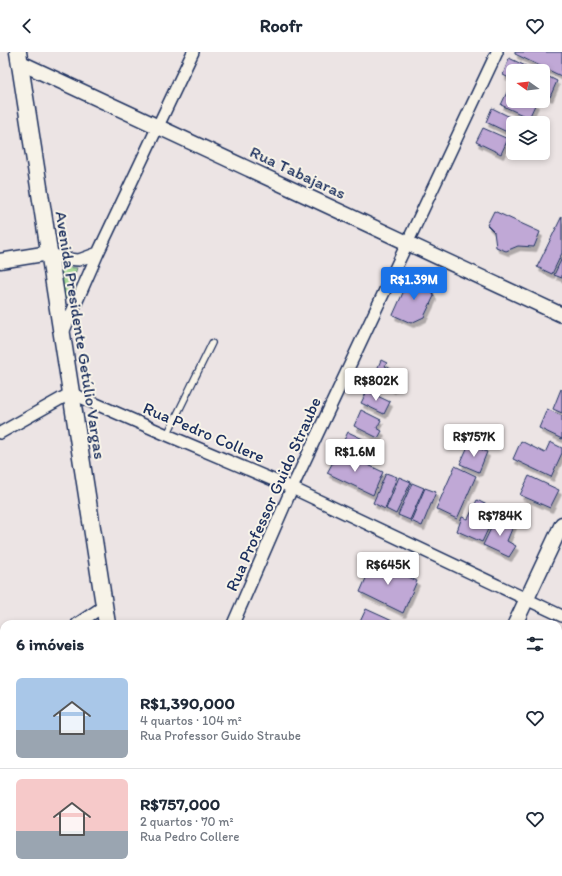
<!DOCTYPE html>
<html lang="pt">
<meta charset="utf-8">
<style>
:root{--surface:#fff;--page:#f2f2f3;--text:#1f2937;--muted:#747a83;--line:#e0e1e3;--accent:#1a73e8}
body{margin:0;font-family:Itim,sans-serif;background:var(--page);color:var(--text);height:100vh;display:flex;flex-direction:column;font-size:15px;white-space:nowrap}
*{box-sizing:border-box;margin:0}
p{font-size:13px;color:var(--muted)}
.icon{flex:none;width:22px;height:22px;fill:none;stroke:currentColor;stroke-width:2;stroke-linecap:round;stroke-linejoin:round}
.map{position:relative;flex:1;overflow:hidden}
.side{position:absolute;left:0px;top:568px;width:562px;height:256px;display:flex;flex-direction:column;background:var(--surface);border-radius:12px 12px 0 0;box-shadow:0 2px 6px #0003}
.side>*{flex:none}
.needle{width:26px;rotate:284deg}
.buttons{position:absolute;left:506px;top:12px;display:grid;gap:8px}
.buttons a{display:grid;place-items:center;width:44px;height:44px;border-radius:6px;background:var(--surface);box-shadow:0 2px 6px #0003;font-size:20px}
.price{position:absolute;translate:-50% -34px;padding:0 9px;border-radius:4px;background:#fff;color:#222;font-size:13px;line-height:26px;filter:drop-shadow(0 1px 2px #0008)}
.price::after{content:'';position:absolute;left:50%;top:24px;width:12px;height:9px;margin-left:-6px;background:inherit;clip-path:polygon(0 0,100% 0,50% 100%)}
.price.active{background:var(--accent);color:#fff}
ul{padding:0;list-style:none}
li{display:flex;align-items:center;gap:12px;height:100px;padding:0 16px}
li+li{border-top:1px solid var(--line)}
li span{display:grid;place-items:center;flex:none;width:112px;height:80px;border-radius:6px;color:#555}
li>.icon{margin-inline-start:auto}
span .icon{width:48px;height:48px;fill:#fffc;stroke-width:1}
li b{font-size:17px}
h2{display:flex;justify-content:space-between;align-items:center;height:48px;padding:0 16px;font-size:17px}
header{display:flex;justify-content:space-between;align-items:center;height:52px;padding:0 16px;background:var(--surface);font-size:18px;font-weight:800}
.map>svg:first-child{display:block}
.green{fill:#a7d798;stroke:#61837b}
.building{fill:#c0a8d6;stroke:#1b2f5e;filter:url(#shadow)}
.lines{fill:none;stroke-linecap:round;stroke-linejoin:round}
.service-casing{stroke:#1b2f5e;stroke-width:8}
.minor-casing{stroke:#1b2f5e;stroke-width:14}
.tertiary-casing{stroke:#1b2f5e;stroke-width:17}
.secondary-casing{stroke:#1b2f5e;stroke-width:19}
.service{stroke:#f7f3e8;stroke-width:5.5}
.minor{stroke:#f7f3e8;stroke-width:11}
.tertiary{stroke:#f7f3e8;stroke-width:14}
.secondary{stroke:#f7f3e8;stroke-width:16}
.labels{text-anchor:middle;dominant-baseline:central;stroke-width:4;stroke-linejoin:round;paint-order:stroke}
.street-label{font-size:17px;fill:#1b2f5e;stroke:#f7f3e8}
</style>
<header><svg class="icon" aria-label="back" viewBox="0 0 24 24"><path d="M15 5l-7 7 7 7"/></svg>Roofr<svg class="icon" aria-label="heart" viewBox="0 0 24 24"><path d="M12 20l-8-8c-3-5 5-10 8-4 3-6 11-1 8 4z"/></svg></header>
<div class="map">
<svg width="562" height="824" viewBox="0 0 562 824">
<defs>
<filter id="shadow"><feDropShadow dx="2.5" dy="4.5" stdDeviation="0" flood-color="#0004"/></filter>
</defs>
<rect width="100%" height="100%" fill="#ece4e4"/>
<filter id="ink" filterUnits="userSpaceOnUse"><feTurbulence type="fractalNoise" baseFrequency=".025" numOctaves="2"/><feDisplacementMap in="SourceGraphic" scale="8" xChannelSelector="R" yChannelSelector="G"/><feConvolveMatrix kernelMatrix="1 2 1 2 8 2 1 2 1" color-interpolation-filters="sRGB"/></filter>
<g filter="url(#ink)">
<path class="green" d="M54,215l23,1 -13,37z
M68,820h51l1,4h-58z"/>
<path class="building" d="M515,0h47v21l-1,3 -46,-22z
M509,6l27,13h-23v9l-10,-5z
M543,22l14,7 -7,16 -7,-3z
M508,38l5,2v9h18l5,2 -7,15 -28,-13z
M492,56l22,11 -7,13 -21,-10z
M483,76l25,11 -7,15 -25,-12z
M494,159l46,21 -6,15 -16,-1 -12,5 -10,-4 -2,-15 -7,-7z
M562,164v37l-10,21 -15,-7z
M562,206v20l-8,-3z
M410,225l19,7 5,12 -10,21 -13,6 -18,-8z
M381,308l6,3 -2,3 15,8 -7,15 -20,-10z
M561,337l1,1v23l-9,-4z
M367,339l23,11 -6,12 -23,-11z
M547,357l15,7v23l-23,-11z
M361,358l20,10 -4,8 5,3 -4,7 -24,-12z
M348,380l15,7 -8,16 -15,-7z
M521,389l24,12 5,-11 12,6v5l-11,24 -38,-18z
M469,392l18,8 -8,20 -19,-8z
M339,399l44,21 -10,23 -46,-22z
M455,414l21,10 -19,43 -21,-10z
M386,421l11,4 -12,32 -12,-6z
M529,424l30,14 -9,18 -30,-13z
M399,425l12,5 -15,32 -10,-5z
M412,431l12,5 -14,32 -12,-5z
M425,436l11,4 -14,34 -11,-5z
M477,448l20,10 -15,32 -25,-11 5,-14 6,2z
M497,464l17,8 -7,17 9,5 -7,11 -26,-12z
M374,508l43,21 -14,32 -43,-21z
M366,557l33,15h-40z"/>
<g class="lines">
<g class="service-casing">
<path id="service" d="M167,383l45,-92"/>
</g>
<g class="minor-casing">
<path id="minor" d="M49,201l16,6 14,1 19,-7
M62,283l36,-82 95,-201
M0,381l71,-40 96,42 125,53 270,128
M77,572l27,-18
M233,572l59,-136 205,-436
M0,625l4,-3
M35,824l5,-4"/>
</g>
<g class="tertiary-casing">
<path id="tertiary" d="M19,10c181,84 362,169 543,253
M0,209l49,-8
M515,572l47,-100
M398,824l2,-4"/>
</g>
<g class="secondary-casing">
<path id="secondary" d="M18,0l89,572
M146,820v4"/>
</g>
<use href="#service" class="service"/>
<use href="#minor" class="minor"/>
<use href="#tertiary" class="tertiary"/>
<use href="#secondary" class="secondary"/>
</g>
</g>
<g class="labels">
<g class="street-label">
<text transform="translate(298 120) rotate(25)">Rua Tabajaras</text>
<text transform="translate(81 283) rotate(81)">Avenida Presidente Getúlio Vargas</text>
<text transform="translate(204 380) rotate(23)">Rua Pedro Collere</text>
<text transform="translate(273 442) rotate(-66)">Rua Professor Guido Straube</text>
</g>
</g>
</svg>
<div class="buttons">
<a><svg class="needle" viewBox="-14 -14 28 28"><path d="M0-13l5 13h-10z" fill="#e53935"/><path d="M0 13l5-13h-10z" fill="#747a83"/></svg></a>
<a><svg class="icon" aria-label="layers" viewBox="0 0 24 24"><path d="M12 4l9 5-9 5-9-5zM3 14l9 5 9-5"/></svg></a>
</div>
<b class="price active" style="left:414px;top:249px">R$1.39M</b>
<b class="price" style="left:376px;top:350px">R$802K</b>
<b class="price" style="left:474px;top:406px">R$757K</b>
<b class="price" style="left:355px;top:421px">R$1.6M</b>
<b class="price" style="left:500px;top:485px">R$784K</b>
<b class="price" style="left:388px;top:534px">R$645K</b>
<section class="side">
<h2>6 imóveis<svg class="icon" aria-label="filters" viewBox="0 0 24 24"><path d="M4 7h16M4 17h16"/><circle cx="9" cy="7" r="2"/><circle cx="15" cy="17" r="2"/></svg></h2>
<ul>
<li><span style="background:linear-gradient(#a9c7e8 65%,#9aa5b1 0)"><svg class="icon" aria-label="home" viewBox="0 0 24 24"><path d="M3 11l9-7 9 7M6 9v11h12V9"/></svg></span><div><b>R$1,390,000</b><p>4 quartos · 104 m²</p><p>Rua Professor Guido Straube</p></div><svg class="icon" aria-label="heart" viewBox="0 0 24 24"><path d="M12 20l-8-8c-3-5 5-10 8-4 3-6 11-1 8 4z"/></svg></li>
<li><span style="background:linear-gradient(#f6c9c9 65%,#9aa5b1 0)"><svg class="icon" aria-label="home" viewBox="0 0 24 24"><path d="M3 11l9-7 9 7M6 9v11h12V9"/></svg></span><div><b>R$757,000</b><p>2 quartos · 70 m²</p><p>Rua Pedro Collere</p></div><svg class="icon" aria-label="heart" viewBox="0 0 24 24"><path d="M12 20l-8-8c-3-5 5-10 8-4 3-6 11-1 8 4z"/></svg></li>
</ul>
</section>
</div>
